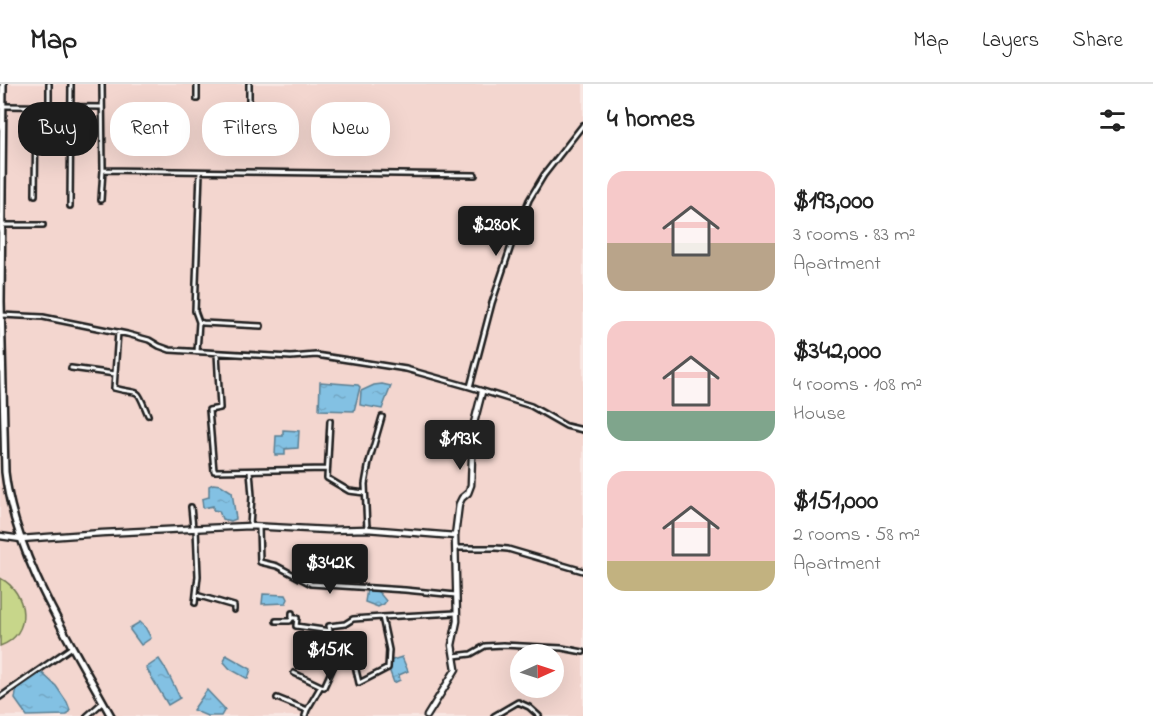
<!DOCTYPE html>
<meta charset="utf-8">
<style>
:root{--surface:#fff;--page:#f6f6f6;--text:#222;--muted:#767676;--line:#e0e0e0;--accent:#1c1c1c}
body{margin:0;font-family:"Indie Flower",sans-serif;background:var(--page);color:var(--text);height:100vh;display:flex;flex-direction:column;font-size:22px;white-space:nowrap}
*{box-sizing:border-box;margin:0}
p{font-size:20px;color:var(--muted)}
.icon{flex:none;width:33px;height:33px;fill:none;stroke:currentColor;stroke-width:2;stroke-linecap:round;stroke-linejoin:round}
.map{position:relative;flex:1;overflow:hidden}
.drawer{display:flex;flex-direction:column;background:var(--surface);width:570px}
.drawer>*{flex:none}
.guide{position:absolute;left:18px;top:18px;width:474px;height:54px;display:flex;gap:12px}
.needle{width:39px;rotate:87deg}
.tools{position:absolute;left:510px;top:560px;display:grid;gap:12px}
.tools a{display:grid;place-items:center;width:54px;height:54px;border-radius:50%;background:var(--surface);box-shadow:0 6px 24px #0002;font-size:30px}
.price{position:absolute;translate:-50% -51px;padding:0 14px;border-radius:6px;background:var(--accent);color:#fff;font-size:20px;line-height:39px;filter:drop-shadow(0 2px 3px #0008)}
.price::after{content:'';position:absolute;left:50%;top:36px;width:18px;height:14px;margin-left:-9px;background:inherit;clip-path:polygon(0 0,100% 0,50% 100%)}
.price.active{background:#222;color:#fff}
ul{padding:0;list-style:none}
li{display:flex;align-items:center;gap:18px;height:150px;padding:0 24px}
li span{display:grid;place-items:center;flex:none;width:168px;height:120px;border-radius:18px;color:#555}
li>.icon{margin-inline-start:auto}
span .icon{width:72px;height:72px;fill:#fffc;stroke-width:1}
li b{font-size:26px}
h2{display:flex;justify-content:space-between;align-items:center;height:72px;padding:0 24px;font-size:26px}
.chip{padding:0 21px;border-radius:24px;background:var(--surface);box-shadow:0 6px 24px #0002;font-size:21px;line-height:54px}
.chip.active{background:var(--accent);color:#fff}
header{display:flex;align-items:center;gap:36px;box-sizing:border-box;height:84px;padding:0 30px;background:var(--surface);border-bottom:2px solid var(--line)}
header strong{font-size:28px}
nav{display:flex;gap:33px;margin-inline-start:auto;font-size:21px}
main{display:flex;flex:1;min-height:0}
.map>svg:first-child{display:block}
.built{fill:#f3d6cf;fill-rule:evenodd}
.pitch{fill:#c7d68a;stroke:#727953;stroke-width:1.5}
.water{fill:url(#water-ripples);stroke:#5a7f93;stroke-width:1.5}
.lines{fill:none;stroke-linecap:round;stroke-linejoin:round}
.minor-casing{stroke:#1c1c1c;stroke-width:8}
.tertiary-casing{stroke:#1c1c1c;stroke-width:9}
.primary-casing{stroke:#1c1c1c;stroke-width:10}
.minor{stroke:#fff;stroke-width:3}
.tertiary{stroke:#fff;stroke-width:4.5}
.primary{stroke:#fff;stroke-width:5}
</style>
<header>
<strong>Map</strong>
<nav><a>Map</a><a>Layers</a><a>Share</a></nav>
</header>
<main>
<div class="map">
<svg width="583" height="632" viewBox="0 0 583 632">
<defs>
<pattern id="water-ripples" width="26" height="14" patternUnits="userSpaceOnUse" patternTransform="scale(1.5)"><rect width="26" height="14" fill="#83c1e3"/><path d="M2 4q2-2 4 0t4 0M15 11q2-2 4 0t4 0" fill="none" stroke="#71a5c2"/></pattern>
</defs>
<rect width="100%" height="100%" fill="#f8e7e3"/>
<filter id="ink" filterUnits="userSpaceOnUse"><feTurbulence type="fractalNoise" baseFrequency=".0167" numOctaves="2"/><feDisplacementMap in="SourceGraphic" scale="12" xChannelSelector="R" yChannelSelector="G"/><feConvolveMatrix kernelMatrix="1 2 1 2 8 2 1 2 1" color-interpolation-filters="sRGB"/></filter>
<g filter="url(#ink)">
<path class="built" d="M0,0h583v632h-583zM520,570h34v33h-34z"/>
<path class="pitch" d="M0,494c28,14 33,57 0,68z"/>
<path class="water" d="M320,298l38,3 2,2 -6,24 -35,-1z
M382,300l9,2 -9,23 -22,-4 1,-14 13,-6z
M283,346l16,1 -1,17 -13,1v6h-10l1,-19h7z
M213,400l8,1 11,7 4,27 -5,2 -9,-2 -3,-8 -6,-1v-4l-10,2 -1,-9 7,-2v-11z
M367,505c10,0 13,4 19,12l-2,3 -6,3 -13,-5z
M263,510l23,1 2,4 -2,4 -24,1z
M140,538l5,5 6,11 -10,7 -11,-15v-2z
M226,571l25,14 -3,10 -18,-10 -6,-7z
M402,573l6,14 -9,4 1,5 -6,3 -5,-14v-8z
M159,575l8,12 13,27 -12,7 -22,-37z
M41,588l15,14 11,16 3,8 -3,5 -40,1 -12,-17 2,-12z
M207,606l18,19 -4,7h-14l-14,-6z"/>
<g class="lines">
<g class="minor-casing">
<path id="minor" d="M197,15v-15
M249,17v-17
M3,22l99,1
M49,23v-23
M583,41l-39,50 -15,25 -18,46 -19,57 -22,84 61,19 35,20 17,4
M103,86l372,5
M200,88l-5,139 4,11 4,1 58,3
M35,111l1,-88
M101,116l2,-30 -1,-86
M70,122l1,-122
M2,141h41
M1,231l42,2 84,17 22,6 10,6 11,4 121,7 25,-2 90,14 64,18
M118,248l-4,56c28,8 21,-4 34,27
M197,268l2,-30
M217,269l3,55 -11,2 5,61 113,-2
M71,284l44,6
M330,337l-3,57 22,13 16,2
M250,387l2,25 -2,30
M191,423l2,21
M259,443l1,35 17,4 34,18 94,6 51,5
M367,445l-2,-45 4,-22 13,-45
M456,464h40l12,1 75,22
M196,511l38,11v4
M195,519l3,-27 -2,-48
M292,529v5h5l-1,8 34,5
M276,537h14l2,-3
M454,572l17,-2 14,-8 18,-1 59,3 21,4
M335,579v-6l-6,-31 16,-2 8,-5 29,-2
M294,589l27,13 -14,24
M321,602l3,1 11,-24 19,-2 5,22 29,-15 1,-18 -7,-33 74,-4
M0,613l72,-50
M277,614l30,12 -2,6
M87,632l16,-14
M494,632l24,-14 11,5 10,9"/>
</g>
<g class="tertiary-casing">
<path id="tertiary" d="M0,452l21,3 81,-6 148,-7 78,4 39,-1 88,7
M427,632l29,-47 -4,-24 5,-24 -2,-85 4,-32 3,-6 6,-5 3,-8 2,-58 9,-35"/>
</g>
<g class="primary-casing">
<path id="primary" d="M3,0l-2,218 4,170c10,86 65,169 106,244"/>
</g>
<use href="#minor" class="minor"/>
<use href="#tertiary" class="tertiary"/>
<use href="#primary" class="primary"/>
</g>
</g>
</svg>
<div class="tools">
<a><svg class="needle" viewBox="-14 -14 28 28"><path d="M0-13l5 13h-10z" fill="#e53935"/><path d="M0 13l5-13h-10z" fill="#767676"/></svg></a>
</div>
<b class="price" style="left:496px;top:173px">$280K</b>
<b class="price active" style="left:460px;top:387px">$193K</b>
<b class="price" style="left:330px;top:511px">$342K</b>
<b class="price" style="left:330px;top:598px">$151K</b>
<div class="guide">
<a class="chip active">Buy</a>
<a class="chip">Rent</a>
<a class="chip">Filters</a>
<a class="chip">New</a>
</div>
</div>
<section class="drawer">
<h2>4 homes<svg class="icon" aria-label="filters" viewBox="0 0 24 24"><path d="M4 7h16M4 17h16"/><circle cx="9" cy="7" r="2"/><circle cx="15" cy="17" r="2"/></svg></h2>
<ul>
<li><span style="background:linear-gradient(#f6c9c9 60%,#b9a48a 0)"><svg class="icon" aria-label="home" viewBox="0 0 24 24"><path d="M3 11l9-7 9 7M6 9v11h12V9"/></svg></span><div><b>$193,000</b><p>3 rooms · 83 m²</p><p>Apartment</p></div></li>
<li><span style="background:linear-gradient(#f6c9c9 75%,#7fa58c 0)"><svg class="icon" aria-label="home" viewBox="0 0 24 24"><path d="M3 11l9-7 9 7M6 9v11h12V9"/></svg></span><div><b>$342,000</b><p>4 rooms · 108 m²</p><p>House</p></div></li>
<li><span style="background:linear-gradient(#f6c9c9 75%,#c2b280 0)"><svg class="icon" aria-label="home" viewBox="0 0 24 24"><path d="M3 11l9-7 9 7M6 9v11h12V9"/></svg></span><div><b>$151,000</b><p>2 rooms · 58 m²</p><p>Apartment</p></div></li>
</ul>
</section>
</main>
